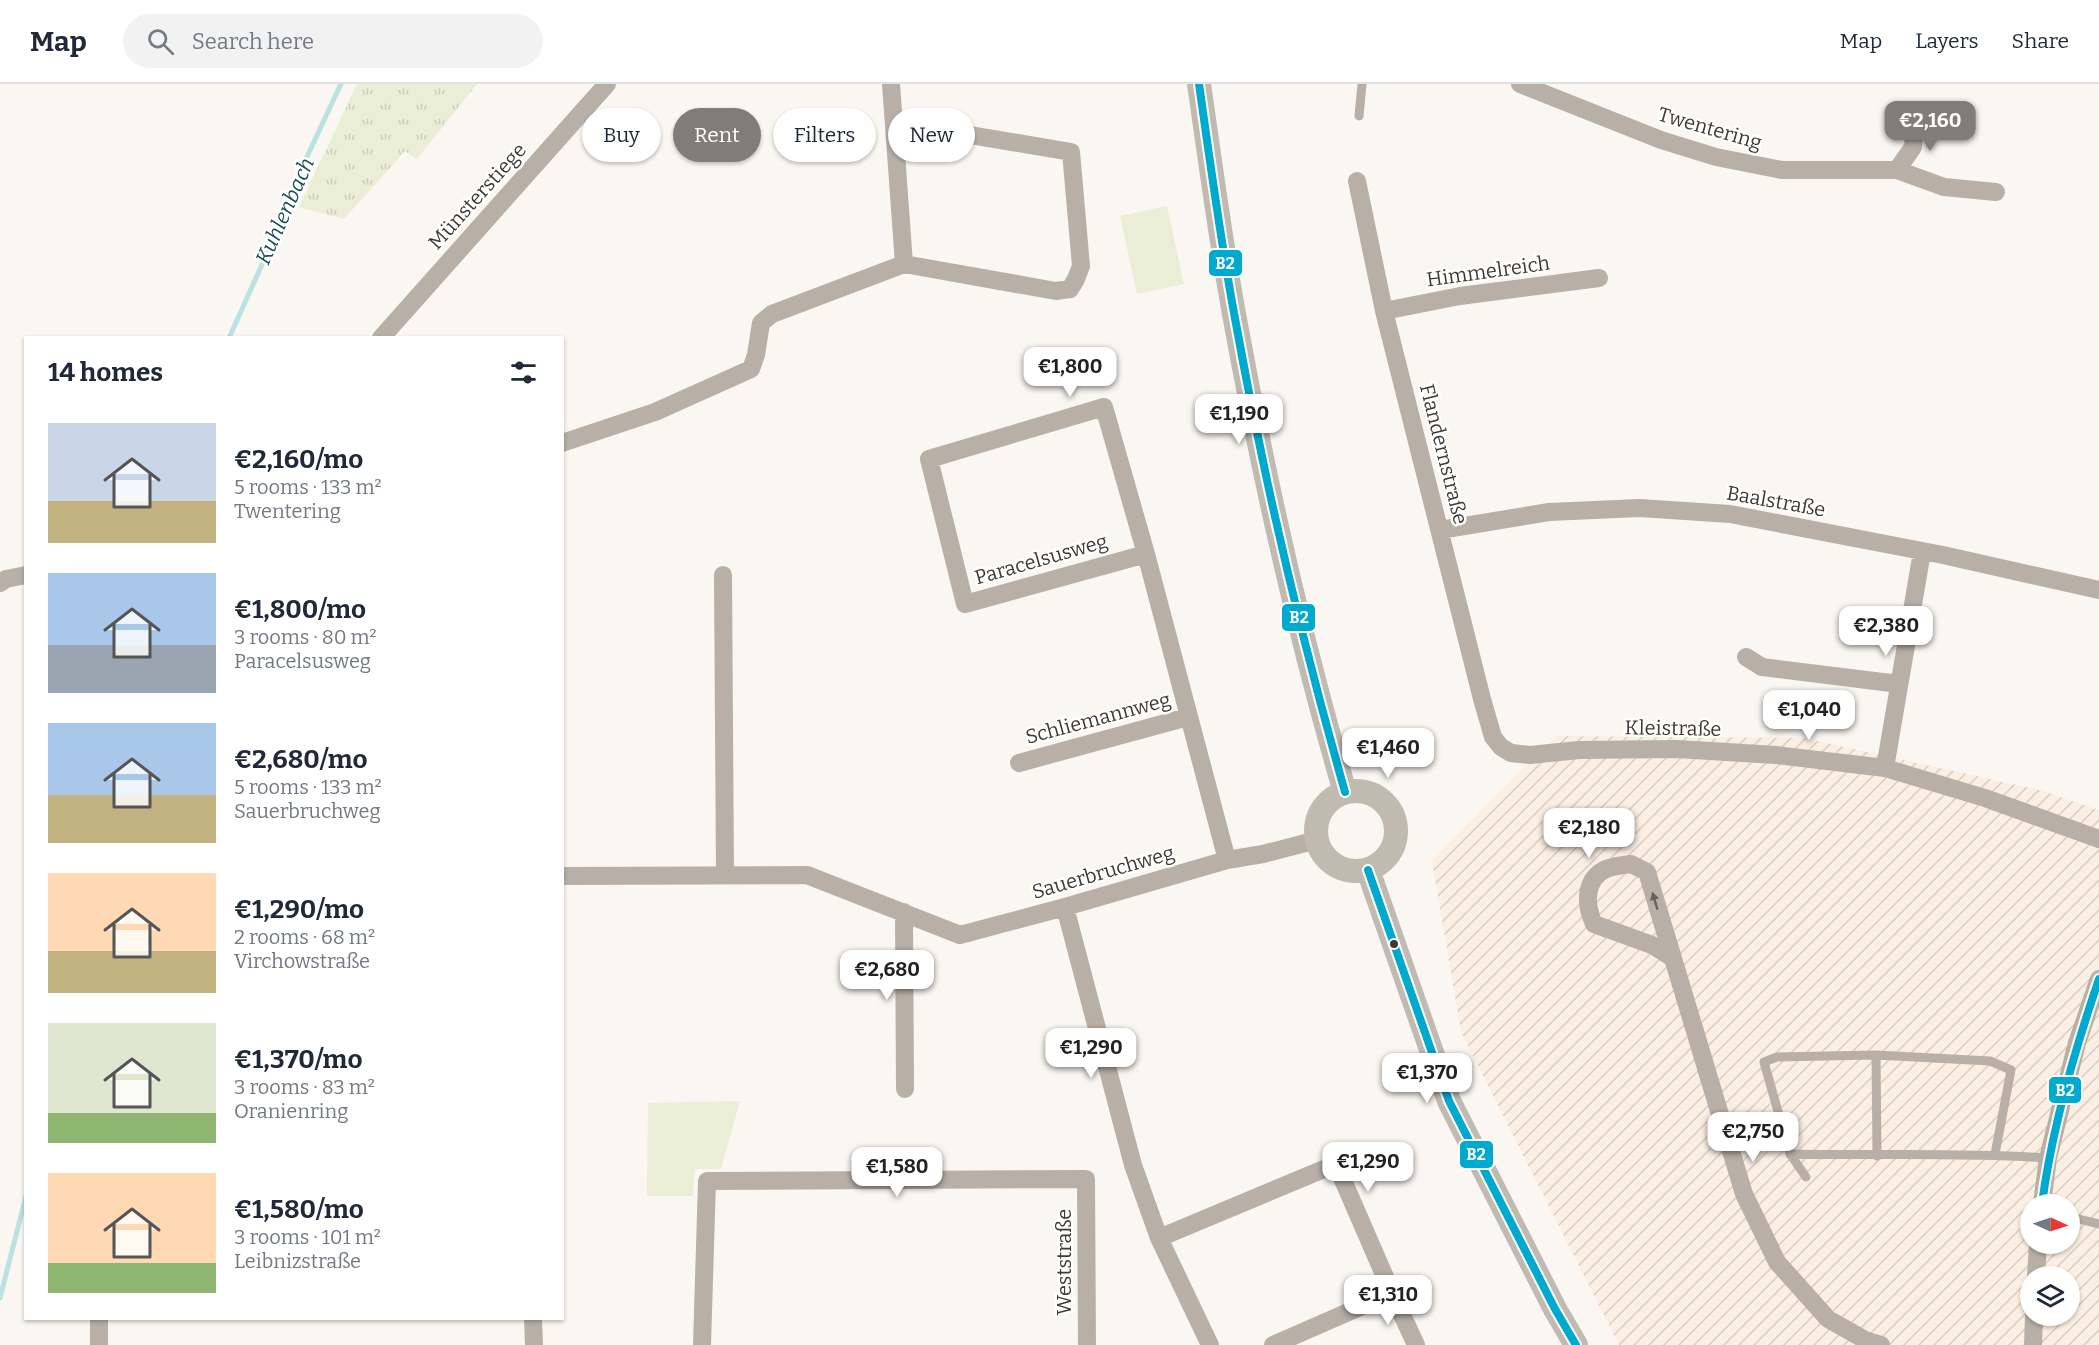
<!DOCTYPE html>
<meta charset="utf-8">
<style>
:root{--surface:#fff;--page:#f2f2f3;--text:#1f2937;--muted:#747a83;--line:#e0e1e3;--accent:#817c77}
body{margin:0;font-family:Bitter,serif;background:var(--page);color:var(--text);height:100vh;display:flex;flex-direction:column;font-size:22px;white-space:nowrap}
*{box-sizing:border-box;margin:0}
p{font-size:20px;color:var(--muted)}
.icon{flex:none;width:33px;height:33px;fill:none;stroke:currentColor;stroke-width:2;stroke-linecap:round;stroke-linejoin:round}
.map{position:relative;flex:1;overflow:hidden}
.sheet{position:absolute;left:24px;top:252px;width:540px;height:984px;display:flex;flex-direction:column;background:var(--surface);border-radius:0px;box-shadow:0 2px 4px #0004}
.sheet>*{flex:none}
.hud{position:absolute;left:582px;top:24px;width:570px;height:54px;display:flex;gap:12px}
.needle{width:39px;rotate:93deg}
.fabs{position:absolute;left:2020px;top:1110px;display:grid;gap:12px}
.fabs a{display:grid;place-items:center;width:60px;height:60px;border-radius:50%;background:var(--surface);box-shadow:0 2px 4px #0004;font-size:30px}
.price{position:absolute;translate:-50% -51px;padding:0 14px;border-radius:12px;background:#fff;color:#222;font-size:20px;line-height:39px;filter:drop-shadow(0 2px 3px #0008)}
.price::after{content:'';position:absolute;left:50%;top:36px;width:18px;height:14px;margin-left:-9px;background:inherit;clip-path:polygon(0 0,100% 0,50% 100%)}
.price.on{background:var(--accent);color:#fff}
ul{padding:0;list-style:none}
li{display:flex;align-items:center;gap:18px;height:150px;padding:0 24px}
li span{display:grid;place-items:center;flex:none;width:168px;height:120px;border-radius:0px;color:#555}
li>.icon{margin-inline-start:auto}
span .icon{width:72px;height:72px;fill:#fffc;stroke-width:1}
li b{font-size:26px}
h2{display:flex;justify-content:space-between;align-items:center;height:72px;padding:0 24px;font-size:26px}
.pill{padding:0 21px;border-radius:27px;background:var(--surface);box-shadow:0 2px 4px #0004;font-size:21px;line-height:54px}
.pill.on{background:var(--accent);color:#fff}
header{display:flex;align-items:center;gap:36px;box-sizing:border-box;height:84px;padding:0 30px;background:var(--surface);border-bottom:2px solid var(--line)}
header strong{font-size:28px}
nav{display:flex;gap:33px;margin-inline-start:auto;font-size:21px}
.search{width:420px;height:54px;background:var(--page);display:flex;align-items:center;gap:15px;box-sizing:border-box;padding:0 21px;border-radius:33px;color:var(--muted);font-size:22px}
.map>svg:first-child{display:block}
.industrial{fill:url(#industrial-furrows);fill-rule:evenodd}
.grass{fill:url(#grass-tufts)}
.green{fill:#ebeed6}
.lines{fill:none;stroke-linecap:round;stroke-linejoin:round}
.stream{stroke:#bae2e1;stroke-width:5}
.lane{stroke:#b8b0a7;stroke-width:9}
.street{stroke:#b8b0a7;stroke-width:18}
.secondary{stroke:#c1bab1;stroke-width:24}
.bus-1-casing{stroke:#fff;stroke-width:12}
.bus-1{stroke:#00a9ce;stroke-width:8}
.oneway{fill:#6a635d}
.bus-dot{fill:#403a35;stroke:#fff;stroke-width:2}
.labels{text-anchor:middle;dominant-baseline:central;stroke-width:5;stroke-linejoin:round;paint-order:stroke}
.street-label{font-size:20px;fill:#403a35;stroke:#fff}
.water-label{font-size:21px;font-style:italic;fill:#1b4e4f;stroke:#fff}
.line-badge{stroke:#fff;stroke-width:2}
.badge-label{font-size:16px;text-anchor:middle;font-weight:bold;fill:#fff}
</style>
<header>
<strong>Map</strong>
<div class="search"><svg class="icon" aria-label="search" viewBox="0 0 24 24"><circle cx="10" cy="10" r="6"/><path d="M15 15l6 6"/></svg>Search here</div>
<nav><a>Map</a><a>Layers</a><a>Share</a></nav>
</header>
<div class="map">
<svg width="2099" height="1261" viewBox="0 0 2099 1261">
<defs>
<pattern id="industrial-furrows" width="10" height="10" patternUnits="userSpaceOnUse" patternTransform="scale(1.5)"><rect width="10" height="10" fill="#fbeee2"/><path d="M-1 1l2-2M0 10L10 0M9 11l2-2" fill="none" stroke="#d8cdc2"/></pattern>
<pattern id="grass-tufts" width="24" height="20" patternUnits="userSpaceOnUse" patternTransform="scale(1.5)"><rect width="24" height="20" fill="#ebeed6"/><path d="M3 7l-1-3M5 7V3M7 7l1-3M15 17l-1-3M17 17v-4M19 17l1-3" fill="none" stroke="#cbcdb8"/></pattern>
</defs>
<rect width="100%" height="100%" fill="#faf6f2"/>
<path class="industrial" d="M1556,652l248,2 236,52 59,20v535h-480l-158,-313 -29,-171zM2031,1120h39v40h-39zM2031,1192h39v40h-39z"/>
<path class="grass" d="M357,0h120l-60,75 -12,-8 -61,68 -45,-12z"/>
<path class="green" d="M1167,122l17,78 -47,10 -17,-78z
M740,1017l-19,68h-26l-2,27h-46l1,-93z"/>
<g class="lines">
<path class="stream" d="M229,254l53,-118 22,-57 37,-79
M0,1214l26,-102"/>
<path class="lane" d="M1359,32l3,-32
M1876,971l1,101
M1790,1070c86,2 172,-2 258,4
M1806,1093l-16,-23 -26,-92 13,-5 99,-2 114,6 21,9 -16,84
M2070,1133l29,7"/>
<path class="street" d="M1520,0l141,56 55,17 66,13h115l47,17 52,5
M894,38l177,30 10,114 -5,13 -6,10 -14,2 -152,-27
M1897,86l16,-23 2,-30
M1357,97l27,130 98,388 11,38 8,10 10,6 19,2 49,-5 98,-1 99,6 109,13 100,30 114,41
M1384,227l76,-15 139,-18
M381,254l226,-254
M562,359l93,-31 96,-43 5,-14 5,-32 11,-9 132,-50 -13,-180
M1440,446l109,-18 91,-4 90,6 213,41 156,35
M1146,470l-181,50 -36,-145 175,-52 42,147 81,306
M723,491l2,299
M0,499l6,-4 20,-4
M1746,573l16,10 137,17
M1019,679l169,-46
M1885,684l37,-216
M562,792l245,-1 153,60 105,-28 162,-47 36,-6 54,-14
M1065,823l68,258 26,73 51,107
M904,828l1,177
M1671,873l-19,-12 -58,-21c-9,-19 -10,-45 12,-55 7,-3 17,-4 25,-5l16,8 97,322 33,68 51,57 39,22 14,4
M2042,1120l6,-46 29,-115 22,-64
M1159,1154l177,-74 56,129 -119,52
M2036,1192l2,-32
M1392,1209l24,52
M99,1234v27
M533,1234l1,27
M702,1261l5,-164 379,-2 1,166
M2033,1261l1,-29"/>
<path class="secondary" d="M1199,0c11,76 21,153 35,230 29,160 65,321 111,478
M1316 747a40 40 0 1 1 80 0a40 40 0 1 1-80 0Z
M1368,786l81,231 106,208 21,36"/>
<g class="bus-1-casing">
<path id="bus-1" d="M1199,0c11,77 21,153 35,229 29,162 66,321 111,479
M1368,786l81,231 106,208 21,36
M2042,1120c10,-77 32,-152 57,-225"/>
</g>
<use href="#bus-1" class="bus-1"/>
</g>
<defs><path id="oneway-solid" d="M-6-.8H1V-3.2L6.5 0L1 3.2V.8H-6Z" transform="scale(1.5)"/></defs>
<use class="oneway" href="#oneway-solid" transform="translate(1655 817) rotate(-106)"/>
<circle class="bus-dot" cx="1394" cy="860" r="5"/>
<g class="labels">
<g class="street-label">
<text transform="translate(1710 44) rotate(16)">Twentering</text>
<text transform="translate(477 112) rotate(-48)">Münsterstiege</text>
<text transform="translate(1488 187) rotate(-8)">Himmelreich</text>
<text transform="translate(1444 370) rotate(76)">Flandernstraße</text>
<text transform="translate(1776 417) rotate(10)">Baalstraße</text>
<text transform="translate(1041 475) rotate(-16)">Paracelsusweg</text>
<text transform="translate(1098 634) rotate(-15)">Schliemannweg</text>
<text transform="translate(1673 644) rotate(1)">Kleistraße</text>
<text transform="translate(1103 788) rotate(-16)">Sauerbruchweg</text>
<text transform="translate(1064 1178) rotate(-90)">Weststraße</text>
</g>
<g class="water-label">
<text transform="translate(285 127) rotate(-66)">Kuhlenbach</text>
</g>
</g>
<g class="line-badge">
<rect x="1208" y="165" width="35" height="28" rx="6" fill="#00a9ce"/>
<rect x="1281" y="519" width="35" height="29" rx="6" fill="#00a9ce"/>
<rect x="2048" y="992" width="34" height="28" rx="6" fill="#00a9ce"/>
<rect x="1459" y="1056" width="35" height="29" rx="6" fill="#00a9ce"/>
</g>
<g class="badge-label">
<text x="1225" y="185">B2</text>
<text x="1299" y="539">B2</text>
<text x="2065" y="1012">B2</text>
<text x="1476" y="1076">B2</text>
</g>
</svg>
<div class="fabs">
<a><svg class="needle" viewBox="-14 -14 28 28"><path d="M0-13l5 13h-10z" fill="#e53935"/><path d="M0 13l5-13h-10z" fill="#747a83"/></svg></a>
<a><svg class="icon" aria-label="layers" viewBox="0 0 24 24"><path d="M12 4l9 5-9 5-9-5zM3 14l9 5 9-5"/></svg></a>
</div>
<b class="price on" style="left:1930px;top:68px">€2,160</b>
<b class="price" style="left:1070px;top:314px">€1,800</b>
<b class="price" style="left:1239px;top:361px">€1,190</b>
<b class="price" style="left:1886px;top:573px">€2,380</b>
<b class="price" style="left:1809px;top:657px">€1,040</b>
<b class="price" style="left:1388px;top:695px">€1,460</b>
<b class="price" style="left:1589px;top:775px">€2,180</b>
<b class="price" style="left:887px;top:917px">€2,680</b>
<b class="price" style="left:1091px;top:995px">€1,290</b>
<b class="price" style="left:1427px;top:1020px">€1,370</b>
<b class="price" style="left:1753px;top:1079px">€2,750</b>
<b class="price" style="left:1368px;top:1109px">€1,290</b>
<b class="price" style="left:897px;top:1114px">€1,580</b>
<b class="price" style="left:1388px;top:1242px">€1,310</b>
<div class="hud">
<a class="pill">Buy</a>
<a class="pill on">Rent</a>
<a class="pill">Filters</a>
<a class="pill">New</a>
</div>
<section class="sheet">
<h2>14 homes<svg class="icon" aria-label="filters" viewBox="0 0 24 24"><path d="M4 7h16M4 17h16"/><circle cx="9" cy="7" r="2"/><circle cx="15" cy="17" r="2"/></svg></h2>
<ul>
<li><span style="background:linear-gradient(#c9d6e8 65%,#c2b280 0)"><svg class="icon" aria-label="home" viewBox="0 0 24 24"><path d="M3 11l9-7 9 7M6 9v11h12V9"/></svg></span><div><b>€2,160/mo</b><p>5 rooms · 133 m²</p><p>Twentering</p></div></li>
<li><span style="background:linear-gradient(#a9c7e8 60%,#9aa5b1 0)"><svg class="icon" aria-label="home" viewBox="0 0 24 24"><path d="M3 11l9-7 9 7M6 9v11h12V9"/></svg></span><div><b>€1,800/mo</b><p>3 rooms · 80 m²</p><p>Paracelsusweg</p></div></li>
<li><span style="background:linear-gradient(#a9c7e8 60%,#c2b280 0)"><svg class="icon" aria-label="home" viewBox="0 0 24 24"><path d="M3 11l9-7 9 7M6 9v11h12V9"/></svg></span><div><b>€2,680/mo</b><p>5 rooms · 133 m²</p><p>Sauerbruchweg</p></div></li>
<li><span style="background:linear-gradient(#ffd9b3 65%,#c2b280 0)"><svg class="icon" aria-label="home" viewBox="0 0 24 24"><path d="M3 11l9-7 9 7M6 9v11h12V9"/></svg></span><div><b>€1,290/mo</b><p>2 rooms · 68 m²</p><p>Virchowstraße</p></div></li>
<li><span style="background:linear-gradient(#dfe7d0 75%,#8fb573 0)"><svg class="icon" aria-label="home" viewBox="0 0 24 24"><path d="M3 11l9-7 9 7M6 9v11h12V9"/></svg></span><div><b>€1,370/mo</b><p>3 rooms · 83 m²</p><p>Oranienring</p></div></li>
<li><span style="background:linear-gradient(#ffd9b3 75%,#8fb573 0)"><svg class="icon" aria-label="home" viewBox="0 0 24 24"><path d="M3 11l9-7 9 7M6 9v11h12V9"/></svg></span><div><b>€1,580/mo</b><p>3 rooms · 101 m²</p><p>Leibnizstraße</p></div></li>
</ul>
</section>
</div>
